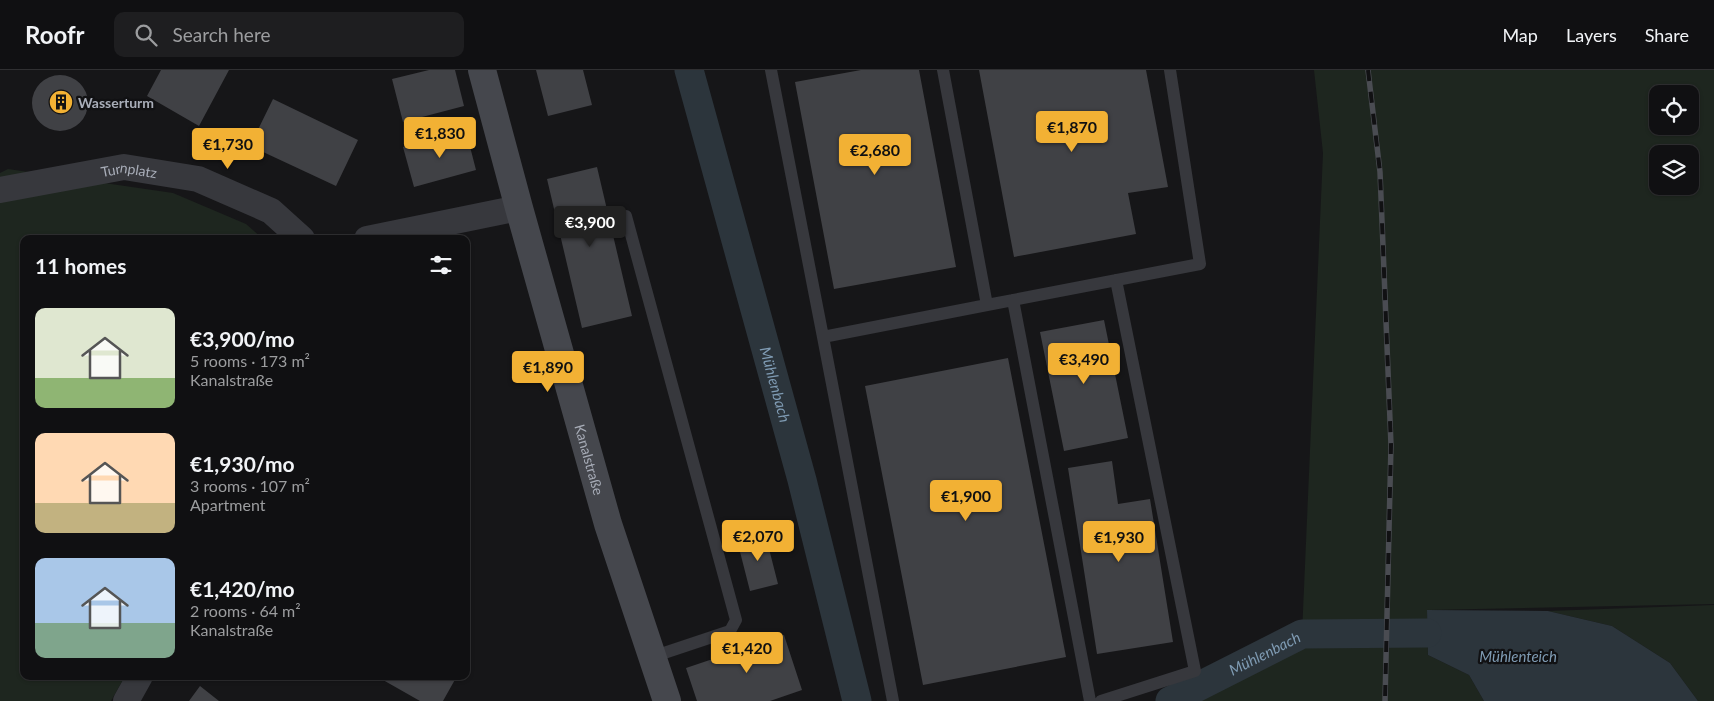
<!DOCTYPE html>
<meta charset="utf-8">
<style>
:root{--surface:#101012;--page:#1e1e20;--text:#f1f3f6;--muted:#9c9d9f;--line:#303032;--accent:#f2b134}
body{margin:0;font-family:Lato,sans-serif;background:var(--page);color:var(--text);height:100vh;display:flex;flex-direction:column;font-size:19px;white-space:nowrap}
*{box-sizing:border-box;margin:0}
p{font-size:16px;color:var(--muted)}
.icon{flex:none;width:28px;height:28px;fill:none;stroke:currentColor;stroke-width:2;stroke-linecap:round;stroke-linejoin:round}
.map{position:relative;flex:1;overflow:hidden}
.side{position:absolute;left:20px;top:165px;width:450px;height:445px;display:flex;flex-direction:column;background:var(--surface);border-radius:10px;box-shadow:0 1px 4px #0004,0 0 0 1px var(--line)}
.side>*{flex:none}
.controls{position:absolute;left:1649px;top:15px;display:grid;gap:10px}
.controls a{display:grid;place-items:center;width:50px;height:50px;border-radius:10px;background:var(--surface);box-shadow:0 1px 4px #0004,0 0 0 1px var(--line);font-size:25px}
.price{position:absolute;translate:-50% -42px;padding:0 11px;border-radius:5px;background:var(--accent);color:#111;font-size:16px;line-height:32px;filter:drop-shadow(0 1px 2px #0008)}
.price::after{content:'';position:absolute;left:50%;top:30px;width:15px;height:11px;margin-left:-8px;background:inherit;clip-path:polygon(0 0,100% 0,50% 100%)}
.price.selected{background:#222;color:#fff}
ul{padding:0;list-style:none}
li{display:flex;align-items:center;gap:15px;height:125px;padding:0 15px}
li span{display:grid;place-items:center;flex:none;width:140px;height:100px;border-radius:10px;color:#555}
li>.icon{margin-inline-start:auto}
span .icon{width:60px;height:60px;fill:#fffc;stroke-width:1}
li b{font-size:21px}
h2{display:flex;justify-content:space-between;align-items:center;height:60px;padding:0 15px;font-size:21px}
header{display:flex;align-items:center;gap:30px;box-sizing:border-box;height:70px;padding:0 25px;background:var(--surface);border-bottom:1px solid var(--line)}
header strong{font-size:24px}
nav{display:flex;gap:28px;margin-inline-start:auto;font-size:18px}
.search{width:350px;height:45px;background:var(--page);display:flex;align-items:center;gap:12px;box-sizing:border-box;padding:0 18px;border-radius:10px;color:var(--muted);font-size:19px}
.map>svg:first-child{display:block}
.green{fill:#1e261f;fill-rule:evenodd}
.water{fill:#2c353c}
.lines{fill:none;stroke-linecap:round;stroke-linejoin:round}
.canal{stroke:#2c353c;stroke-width:29}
.building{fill:#404145}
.lane{stroke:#37383d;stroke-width:12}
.street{stroke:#37383d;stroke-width:26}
.secondary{stroke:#45474d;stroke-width:28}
.rail-casing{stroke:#4a4c52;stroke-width:5.5}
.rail{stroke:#111113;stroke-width:4;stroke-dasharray:11;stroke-linecap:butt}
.labels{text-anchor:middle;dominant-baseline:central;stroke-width:4.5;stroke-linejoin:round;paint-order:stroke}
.poi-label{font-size:14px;font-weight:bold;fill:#a8adb8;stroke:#111113;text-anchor:start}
.street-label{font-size:14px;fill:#a8adb8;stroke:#111113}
.water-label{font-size:15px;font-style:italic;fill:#7f9bb3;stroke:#111113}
</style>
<header>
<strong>Roofr</strong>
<div class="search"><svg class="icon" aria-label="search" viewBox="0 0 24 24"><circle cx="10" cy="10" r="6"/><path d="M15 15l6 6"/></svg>Search here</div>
<nav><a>Map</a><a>Layers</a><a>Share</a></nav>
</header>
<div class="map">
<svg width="1714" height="631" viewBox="0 0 1714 631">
<rect width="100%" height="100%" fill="#161618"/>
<path class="green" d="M1314,0h400v534l-287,6 1,45 41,20 15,26h-314l132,-67 21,-481zM1658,24h32v32h-32zM1658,84h32v32h-32z
M8,99l165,24 73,31 17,15h-239v437h101l-14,25h-111v-528z
M1714,535v96h-16l-28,-38 -58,-37 -64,-15z"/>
<path class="water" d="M1427,540l121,1 64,15 58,37 28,38h-214l-15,-26 -41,-20z"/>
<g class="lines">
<g class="canal">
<path id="s1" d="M689,0l113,410 55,221"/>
<path id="s2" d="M1170,631l132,-67 125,-1"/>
</g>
</g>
<path class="building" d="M161,0h68l-30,56 -52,-30z
M429,0h26l9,36 -61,16 -11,-43z
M536,0h47l9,35 -44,11z
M861,0h58l37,197 -122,22 -39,-207z
M979,0h167l22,117 -40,6 8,41 -122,23z
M32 33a28 28 0 1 1 56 0a28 28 0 1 1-56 0Z
M273,29l85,41 -22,46 -86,-40z
M466,61l10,39 -62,17 -11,-40z
M597,97l35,149 -50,12 -35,-149z
M1104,250l24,118 -64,13 -24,-119z
M1008,288l58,299 -143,28 -58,-299z
M1112,391l6,43 32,-5 23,143 -76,12 -29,-186z
M765,463l13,51 -28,7 -13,-51z
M784,565l18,55 -32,11h-73l-11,-33z
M376,606h81l-14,25h-23z
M200,616l19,15h-30z"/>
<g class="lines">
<path class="lane" d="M771,0l52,267
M943,0l44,235 213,-41 -30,-194
M626,146l110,404 -6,11 -78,26
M1013,230l77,401
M893,631l-70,-364 164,-32
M1101,631l94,-30 -79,-391"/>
<g class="street">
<path id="s3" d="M0,120l124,-23 74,12 73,32 31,28"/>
<path d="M367,169l152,-31"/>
<path d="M126,631l14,-25"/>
</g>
<path class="secondary" id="s4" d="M482,0l37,138 89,316 59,177"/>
<g class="rail-casing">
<path id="rail" d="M1368,0l12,102 11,273 -6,256"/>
</g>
<use href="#rail" class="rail"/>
</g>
<defs>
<g id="building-disc" transform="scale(1.25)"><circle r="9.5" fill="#f2b134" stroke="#111113"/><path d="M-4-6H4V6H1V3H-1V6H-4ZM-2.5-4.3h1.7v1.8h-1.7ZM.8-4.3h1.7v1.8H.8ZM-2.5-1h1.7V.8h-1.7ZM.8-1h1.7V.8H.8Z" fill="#111"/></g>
</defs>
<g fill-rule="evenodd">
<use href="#building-disc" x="61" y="32"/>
</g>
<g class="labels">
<g class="poi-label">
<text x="78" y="32">Wasserturm</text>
</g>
<g class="street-label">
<text stroke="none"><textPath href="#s3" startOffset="131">Turnplatz</textPath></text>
<text stroke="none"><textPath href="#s4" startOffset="404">Kanalstraße</textPath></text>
</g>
<g class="water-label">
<text stroke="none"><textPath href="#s1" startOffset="326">Mühlenbach</textPath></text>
<text stroke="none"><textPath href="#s2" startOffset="106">Mühlenbach</textPath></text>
<text x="1518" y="586">Mühlenteich</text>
</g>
</g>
</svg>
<div class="controls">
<a><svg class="icon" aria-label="locate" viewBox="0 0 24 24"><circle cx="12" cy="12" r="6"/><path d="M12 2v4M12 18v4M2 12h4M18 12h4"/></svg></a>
<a><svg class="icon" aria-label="layers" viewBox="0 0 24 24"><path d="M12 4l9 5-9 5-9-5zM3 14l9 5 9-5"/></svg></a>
</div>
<b class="price" style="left:1072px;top:83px">€1,870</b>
<b class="price" style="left:440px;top:89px">€1,830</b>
<b class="price" style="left:228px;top:100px">€1,730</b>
<b class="price" style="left:875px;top:106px">€2,680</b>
<b class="price selected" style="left:590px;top:178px">€3,900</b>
<b class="price" style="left:1084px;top:315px">€3,490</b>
<b class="price" style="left:548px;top:323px">€1,890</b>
<b class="price" style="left:966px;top:452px">€1,900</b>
<b class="price" style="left:758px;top:492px">€2,070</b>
<b class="price" style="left:1119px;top:493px">€1,930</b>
<b class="price" style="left:747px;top:604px">€1,420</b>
<section class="side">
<h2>11 homes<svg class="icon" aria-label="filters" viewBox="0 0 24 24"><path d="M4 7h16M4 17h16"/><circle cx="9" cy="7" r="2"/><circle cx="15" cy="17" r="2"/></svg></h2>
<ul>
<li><span style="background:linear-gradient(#dfe7d0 70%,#8fb573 0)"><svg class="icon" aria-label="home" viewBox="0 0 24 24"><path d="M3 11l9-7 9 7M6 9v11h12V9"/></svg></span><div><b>€3,900/mo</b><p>5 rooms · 173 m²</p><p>Kanalstraße</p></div></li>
<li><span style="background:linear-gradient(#ffd9b3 70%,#c2b280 0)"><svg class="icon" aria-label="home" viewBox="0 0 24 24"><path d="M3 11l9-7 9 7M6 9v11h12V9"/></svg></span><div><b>€1,930/mo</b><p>3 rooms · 107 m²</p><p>Apartment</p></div></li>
<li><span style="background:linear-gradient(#a9c7e8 65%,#7fa58c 0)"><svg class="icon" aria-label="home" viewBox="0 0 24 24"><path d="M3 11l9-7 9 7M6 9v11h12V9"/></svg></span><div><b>€1,420/mo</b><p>2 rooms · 64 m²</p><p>Kanalstraße</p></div></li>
</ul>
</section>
</div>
